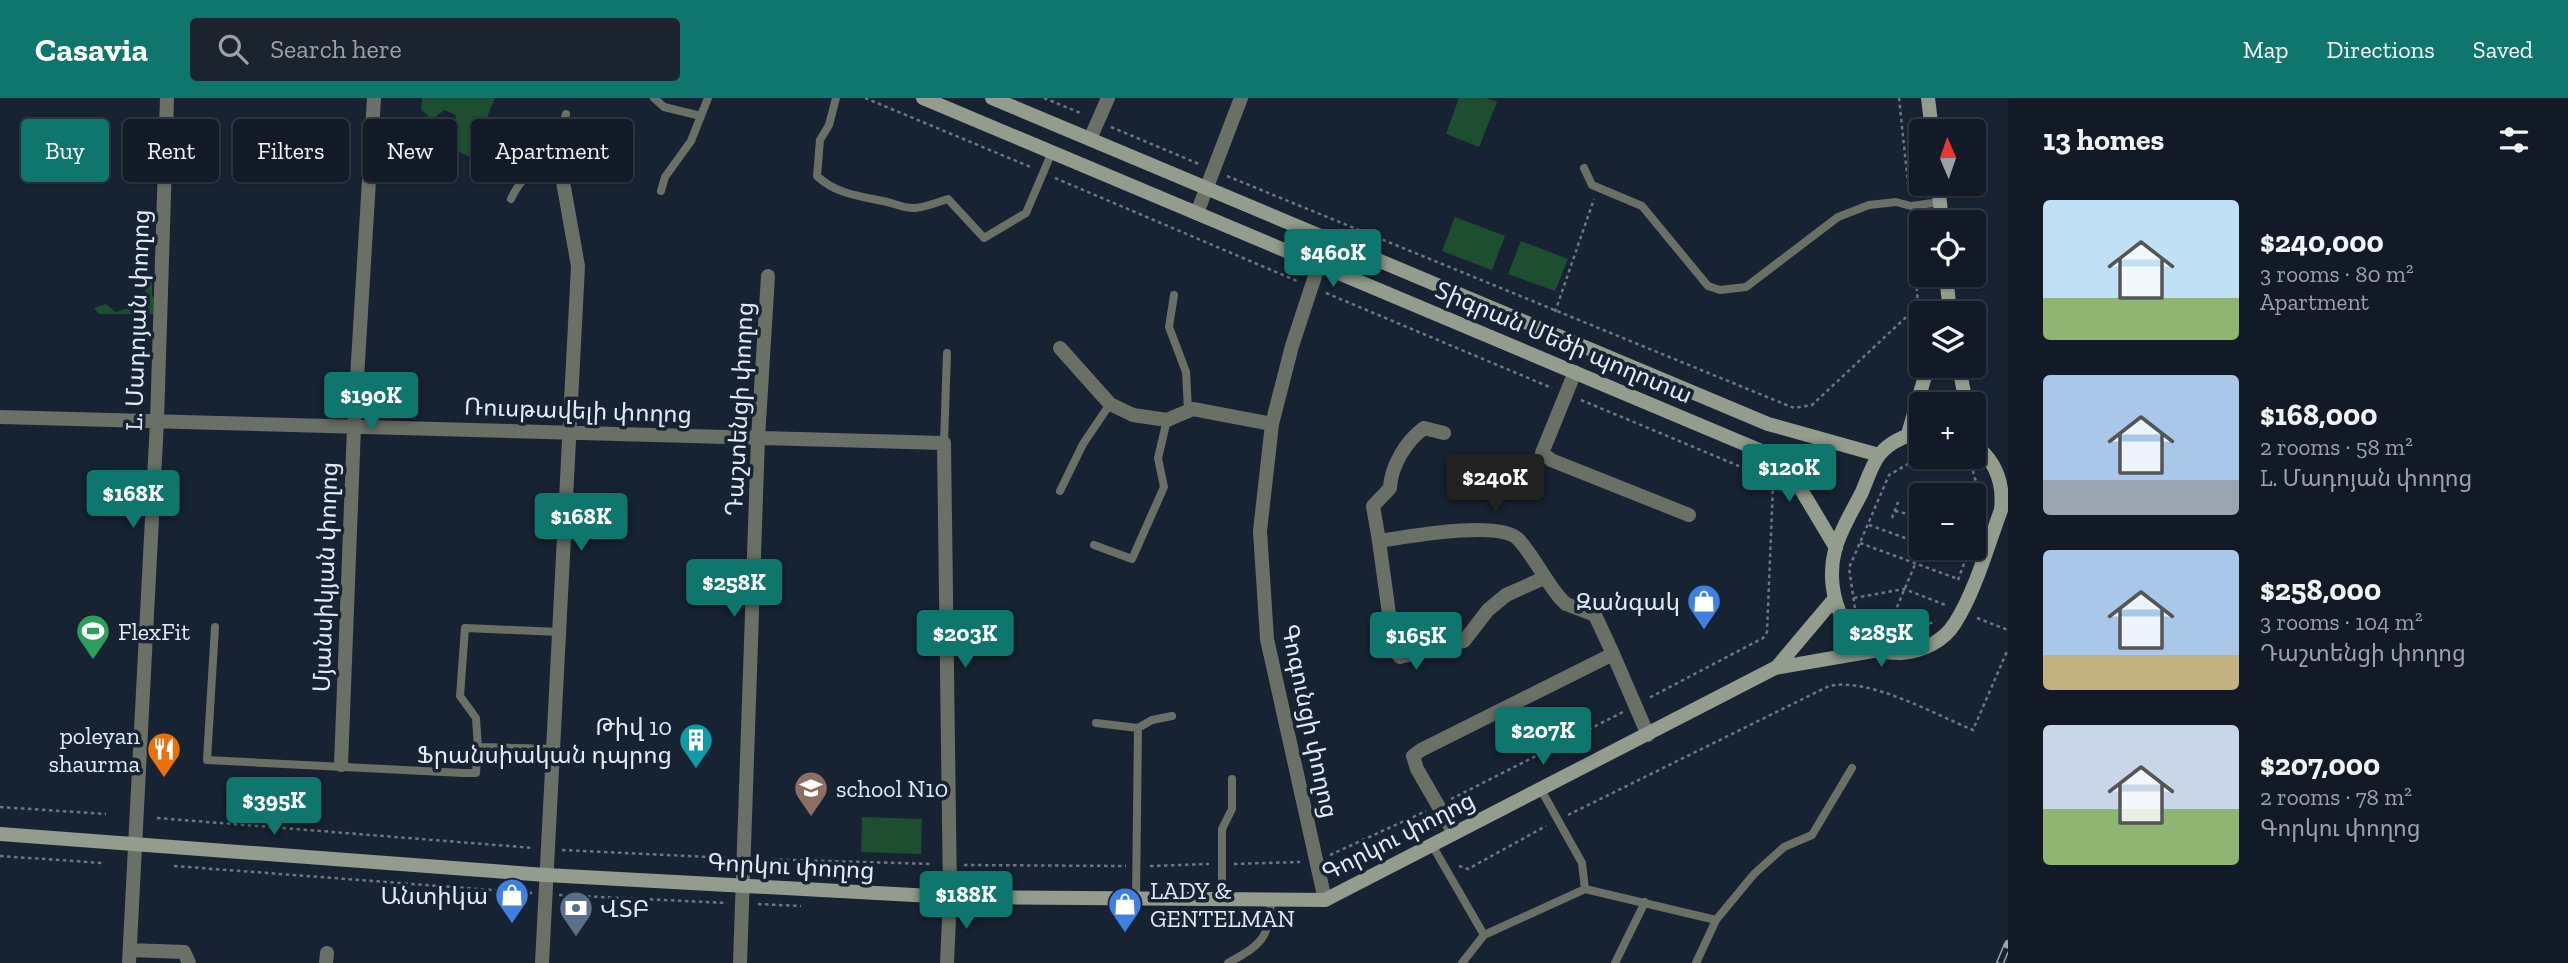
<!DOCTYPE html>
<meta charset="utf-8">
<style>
:root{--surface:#111a26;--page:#1a232e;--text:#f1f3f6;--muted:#9ca1a7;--line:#303843;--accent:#0f766e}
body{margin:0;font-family:"Zilla Slab","Noto Sans Armenian",serif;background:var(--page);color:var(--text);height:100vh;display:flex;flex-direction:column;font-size:26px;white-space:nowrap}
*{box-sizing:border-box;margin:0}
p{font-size:23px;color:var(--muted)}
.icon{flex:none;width:38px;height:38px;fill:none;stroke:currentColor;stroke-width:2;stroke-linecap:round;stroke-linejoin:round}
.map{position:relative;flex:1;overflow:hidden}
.side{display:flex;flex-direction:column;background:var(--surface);width:560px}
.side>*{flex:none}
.guide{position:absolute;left:21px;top:21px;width:665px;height:63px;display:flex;gap:14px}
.needle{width:46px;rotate:358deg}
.tools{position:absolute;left:1909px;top:21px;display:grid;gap:14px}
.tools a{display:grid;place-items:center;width:77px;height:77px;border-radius:7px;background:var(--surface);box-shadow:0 2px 5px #0004,0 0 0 2px var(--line);font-size:35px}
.price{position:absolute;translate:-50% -60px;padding:0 16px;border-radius:7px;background:var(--accent);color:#fff;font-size:23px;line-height:46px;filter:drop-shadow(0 2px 4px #0008)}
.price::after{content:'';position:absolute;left:50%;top:42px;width:21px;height:16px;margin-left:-10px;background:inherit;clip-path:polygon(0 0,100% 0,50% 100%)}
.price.active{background:#222;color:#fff}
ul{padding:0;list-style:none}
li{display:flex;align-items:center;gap:21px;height:175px;padding:0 35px}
li span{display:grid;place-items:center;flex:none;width:196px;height:140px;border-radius:7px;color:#555}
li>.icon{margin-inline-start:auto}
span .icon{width:84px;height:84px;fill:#fffc;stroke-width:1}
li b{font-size:30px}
h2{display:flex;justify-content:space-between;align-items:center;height:84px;padding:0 35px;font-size:30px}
.pill{padding:0 24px;border-radius:7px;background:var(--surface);box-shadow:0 2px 5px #0004,0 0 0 2px var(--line);font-size:24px;line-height:63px}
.pill.active{background:var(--accent);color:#fff}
header{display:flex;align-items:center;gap:42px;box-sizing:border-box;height:98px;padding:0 35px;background:var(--accent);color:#fff}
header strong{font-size:33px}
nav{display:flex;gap:38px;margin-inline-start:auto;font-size:24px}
.search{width:490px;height:63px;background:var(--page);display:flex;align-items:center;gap:18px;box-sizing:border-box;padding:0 24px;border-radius:7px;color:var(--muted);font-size:26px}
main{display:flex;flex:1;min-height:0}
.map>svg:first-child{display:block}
.green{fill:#1e4e30}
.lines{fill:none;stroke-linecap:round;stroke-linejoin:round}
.path{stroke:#6c7785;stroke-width:2.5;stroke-dasharray:3.5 3.5;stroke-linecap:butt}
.service{stroke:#6a7066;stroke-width:8}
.minor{stroke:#6a7066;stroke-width:14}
.tertiary{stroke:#6a7066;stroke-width:14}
.secondary{stroke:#939c8d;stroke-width:14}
.rail-casing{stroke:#9aa4b1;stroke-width:8}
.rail{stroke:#172333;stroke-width:5;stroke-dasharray:16;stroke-linecap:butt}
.labels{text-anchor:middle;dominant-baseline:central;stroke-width:7;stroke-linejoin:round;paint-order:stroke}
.street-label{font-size:24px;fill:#e1eaf5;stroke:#172333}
.poi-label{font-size:24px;fill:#e1eaf5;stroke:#172333;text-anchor:end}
</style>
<header>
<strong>Casavia</strong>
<div class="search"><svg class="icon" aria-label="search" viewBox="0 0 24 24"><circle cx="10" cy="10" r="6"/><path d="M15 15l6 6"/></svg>Search here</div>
<nav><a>Map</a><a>Directions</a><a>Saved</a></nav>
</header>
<main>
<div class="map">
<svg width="2008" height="865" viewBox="0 0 2008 865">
<rect width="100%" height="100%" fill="#172333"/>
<path class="green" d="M422,0h73l-12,29 7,4 -16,28 -23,-11 8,-16 -5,-8 2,-9 -12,-5 -12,10 -11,-11z
M1459,0h27l11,4 -18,45 -33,-13z
M1455,119l50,19 -13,34 -50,-19z
M1521,143l47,18 -13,32 -47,-17z
M148,181l4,3v14l5,7 -3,11h-55l-5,-6 12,-4 10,8 15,-5 2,5h10l4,-5 -2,-20z
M862,719l60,2 -1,35 -60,-2z"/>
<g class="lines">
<path class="path" d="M865,0l168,70
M1044,0l39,16
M1899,0l10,95
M1111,29l88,37
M1227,78l567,232 18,-3 106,-99 -6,-89
M1055,80l242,103
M1326,195l226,95
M1555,214l39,-113
M1581,302l189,79 3,7 -6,146 -4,6 -116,61
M1951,359l20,7 13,47
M1895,413l17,4
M1892,420l6,-16
M1869,427l53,19
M1922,432l-9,-15c0,-17 8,-27 25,-29l19,9
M1860,445l98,36
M1958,482l11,-30
M1854,500l50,-9 44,17
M1855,510l-6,-40 40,-93 33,-19
M1977,520l31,12
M1871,528l24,11 41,-16
M1886,535l36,-85
M1451,701l172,-87
M0,709l106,7
M1568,717l261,-129c40,-9 105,28 144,44l35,-81
M157,720l377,30
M562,752l168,8
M1330,757l96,-44
M0,758l103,7
M758,761l175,5
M1234,766l66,-2
M964,767l162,1
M174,768l358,27
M1150,768l59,-2
M1459,768l9,3 78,-43
M559,797l168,8
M758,806l43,2"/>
<path class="service" d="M654,0l10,9 37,9
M836,0l-7,27 -9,15 -3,36c19,18 42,20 66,25 11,2 21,8 32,7 11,-1 23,-6 33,-9l36,39 42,-25 26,-61
M1584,70l8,17 50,21 66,80 12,4 26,-3 92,-70 31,-12 27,-3 15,4 29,-4
M661,93l4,-14 26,-36 17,-43
M511,101c11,-23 16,-20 34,-35 14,-12 16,-33 21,-50
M1174,197l-5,32 17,45 2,38
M944,345l3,-90
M1060,393l23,-47 27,-40
M1094,447l38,14 32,-72 -6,-29 9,-38
M215,529l-8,133 256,13h13l2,-26 75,2
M1096,625l42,5 -2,170
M1138,630l14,-8 20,-4
M478,649l-2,-29 -16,-22 5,-68 94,4
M1540,690l42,75 3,26
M1432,747l52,90 -22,28
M1222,801v-70l10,-20v-30
M1484,837l101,-46 131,31 38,-46 30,-27 28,-12 40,-67
M1228,865c33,-18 42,-25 43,-64
M1615,865l30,-61
M1696,865l20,-43"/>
<path class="minor" d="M1090,41l18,-41
M1197,115l44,-115
M1319,166l-27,82 -20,78 -12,107 7,108 58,261
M1060,250l50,56 23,11 34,5 26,-11 79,15
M1575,274l-33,81 9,7 138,55
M0,319l944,26 6,454
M1444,335l-20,-5c-18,13 -33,38 -34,60l-17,18 6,35c27,-4 121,-22 140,-1 15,17 26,40 41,58l6,6 29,11 18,39
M1379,443l15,109 6,7 64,-16 24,-31 18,-15 38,-17
M341,667l13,-338 20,-329
M1454,735l-37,-64 -4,-13 8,-6 192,-96 35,81
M130,852l54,2 5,11
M129,865l28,-542 10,-323
M326,865l1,-10
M542,865l36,-697 -21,-118
M740,865l18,-525 10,-162"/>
<path class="tertiary" d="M947,865l3,-66"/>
<path class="secondary" d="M923,0l855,360 9,8 49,82
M992,0l776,326 111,31
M1928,0l4,33
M1938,86l4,38
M1946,177l4,38
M1959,268l7,38
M1922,334c-16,3 -31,9 -42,22 -8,10 -13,26 -18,38 -9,18 -22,38 -27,58 -12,46 12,105 66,103 21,-1 43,-12 54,-30 20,-31 33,-78 46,-113 3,-26 -5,-49 -27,-66
M1908,336l20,-68
M1776,570l59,-70
M0,736l546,41 404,22 375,3 450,-232 104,-18"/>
<g class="rail-casing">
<path id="rail" d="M2000,865l8,-19"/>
</g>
<use href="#rail" class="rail"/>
</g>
<defs>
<g id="shop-pin" transform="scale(1.75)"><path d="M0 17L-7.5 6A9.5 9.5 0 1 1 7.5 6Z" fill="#3f7fe0" stroke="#172333"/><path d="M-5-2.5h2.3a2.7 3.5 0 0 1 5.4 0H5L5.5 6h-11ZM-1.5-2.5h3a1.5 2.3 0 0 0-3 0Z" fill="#fff"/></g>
<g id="stadium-pin" transform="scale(1.75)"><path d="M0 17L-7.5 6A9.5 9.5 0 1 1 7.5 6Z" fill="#2e9e5b" stroke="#172333"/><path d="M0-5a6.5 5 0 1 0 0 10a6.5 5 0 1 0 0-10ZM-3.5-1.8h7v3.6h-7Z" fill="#fff"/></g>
<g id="building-pin" transform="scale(1.75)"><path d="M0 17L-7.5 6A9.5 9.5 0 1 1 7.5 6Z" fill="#0f9aa8" stroke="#172333"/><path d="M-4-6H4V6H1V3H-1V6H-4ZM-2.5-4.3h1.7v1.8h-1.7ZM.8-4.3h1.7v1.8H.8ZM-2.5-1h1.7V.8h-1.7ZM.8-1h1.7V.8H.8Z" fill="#fff"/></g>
<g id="restaurant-pin" transform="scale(1.75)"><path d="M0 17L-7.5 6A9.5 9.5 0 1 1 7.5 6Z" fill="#e8710a" stroke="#172333"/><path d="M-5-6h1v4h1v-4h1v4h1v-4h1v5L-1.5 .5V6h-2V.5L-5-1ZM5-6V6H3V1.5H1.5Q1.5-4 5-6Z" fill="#fff"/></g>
<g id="school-pin" transform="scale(1.75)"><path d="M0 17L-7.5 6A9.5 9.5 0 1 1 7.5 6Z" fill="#8d6e63" stroke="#172333"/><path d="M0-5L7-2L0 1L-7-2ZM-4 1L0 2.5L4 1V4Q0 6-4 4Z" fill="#fff"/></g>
<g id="bank-pin" transform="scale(1.75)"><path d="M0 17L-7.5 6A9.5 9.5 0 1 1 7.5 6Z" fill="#5c6f8a" stroke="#172333"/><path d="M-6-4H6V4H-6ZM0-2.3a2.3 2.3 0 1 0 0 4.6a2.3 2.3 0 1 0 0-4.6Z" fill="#fff"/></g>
</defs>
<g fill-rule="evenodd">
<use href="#shop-pin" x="1704" y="503"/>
<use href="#stadium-pin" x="93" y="533"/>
<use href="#building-pin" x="696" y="642"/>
<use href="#restaurant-pin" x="164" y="651"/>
<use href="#school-pin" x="811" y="690"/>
<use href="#shop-pin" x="512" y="797"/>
<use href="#shop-pin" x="1125" y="806"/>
<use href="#bank-pin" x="576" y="810"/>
</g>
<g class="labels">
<g class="street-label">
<text transform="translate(137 222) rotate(-88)">L. Մադոյան փողոց</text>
<text transform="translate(1564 244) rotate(23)">Տիգրան Մեծի պողոտա</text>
<text transform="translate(739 311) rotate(-87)">Դաշտենցի փողոց</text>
<text transform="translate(578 312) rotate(2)">Ռուսթավելի փողոց</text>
<text transform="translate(325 479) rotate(-88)">Մյանսիկյան փողոց</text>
<text transform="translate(1310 623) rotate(78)">Գոգունցի փողոց</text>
<text transform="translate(1398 738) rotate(-27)">Գորկու փողոց</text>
<text transform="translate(791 768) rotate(3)">Գորկու փողոց</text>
</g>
<g class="poi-label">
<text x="1680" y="503">Զանգակ</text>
<text x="118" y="533" text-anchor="start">FlexFit</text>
<text x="672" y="628">Թիվ 10<tspan x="672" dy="28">Ֆրանսիական դպրոց</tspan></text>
<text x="140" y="637">poleyan<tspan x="140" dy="28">shaurma</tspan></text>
<text x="836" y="690" text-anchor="start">school N10</text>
<text x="1150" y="792" text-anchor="start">LADY &amp;<tspan x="1150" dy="28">GENTELMAN</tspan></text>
<text x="488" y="797">Անտիկա</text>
<text x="600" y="810" text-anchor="start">ՎՏԲ</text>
</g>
</g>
</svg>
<div class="tools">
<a><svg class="needle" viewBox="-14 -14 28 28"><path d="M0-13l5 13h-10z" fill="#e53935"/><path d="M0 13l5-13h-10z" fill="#9ca1a7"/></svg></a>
<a><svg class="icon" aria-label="locate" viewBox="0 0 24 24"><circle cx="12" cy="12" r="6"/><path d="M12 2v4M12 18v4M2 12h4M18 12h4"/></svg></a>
<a><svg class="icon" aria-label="layers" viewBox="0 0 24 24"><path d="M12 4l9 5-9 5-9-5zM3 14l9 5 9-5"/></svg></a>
<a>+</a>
<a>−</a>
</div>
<b class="price" style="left:1333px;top:191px">$460K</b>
<b class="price" style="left:371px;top:334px">$190K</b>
<b class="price" style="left:1789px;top:406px">$120K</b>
<b class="price active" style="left:1495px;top:416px">$240K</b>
<b class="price" style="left:133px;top:432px">$168K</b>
<b class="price" style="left:581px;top:455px">$168K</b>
<b class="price" style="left:734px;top:521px">$258K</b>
<b class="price" style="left:1881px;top:571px">$285K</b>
<b class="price" style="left:965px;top:572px">$203K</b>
<b class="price" style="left:1416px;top:574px">$165K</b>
<b class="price" style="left:1543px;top:669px">$207K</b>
<b class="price" style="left:274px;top:739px">$395K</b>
<b class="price" style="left:966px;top:833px">$188K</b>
<div class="guide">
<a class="pill active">Buy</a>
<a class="pill">Rent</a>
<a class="pill">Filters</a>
<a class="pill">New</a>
<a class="pill">Apartment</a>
</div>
</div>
<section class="side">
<h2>13 homes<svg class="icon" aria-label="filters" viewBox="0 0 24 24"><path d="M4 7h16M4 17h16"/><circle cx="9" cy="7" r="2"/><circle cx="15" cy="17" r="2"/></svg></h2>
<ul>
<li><span style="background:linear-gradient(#bfe0f5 70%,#8fb573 0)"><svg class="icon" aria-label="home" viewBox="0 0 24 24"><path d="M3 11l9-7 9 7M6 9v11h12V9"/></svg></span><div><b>$240,000</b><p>3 rooms · 80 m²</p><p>Apartment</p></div></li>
<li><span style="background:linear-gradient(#a9c7e8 75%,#9aa5b1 0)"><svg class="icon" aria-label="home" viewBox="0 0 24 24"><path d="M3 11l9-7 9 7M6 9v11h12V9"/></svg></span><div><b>$168,000</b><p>2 rooms · 58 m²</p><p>L. Մադոյան փողոց</p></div></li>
<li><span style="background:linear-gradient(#a9c7e8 75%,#c2b280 0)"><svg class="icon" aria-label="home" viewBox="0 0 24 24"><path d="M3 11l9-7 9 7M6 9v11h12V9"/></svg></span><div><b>$258,000</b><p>3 rooms · 104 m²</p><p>Դաշտենցի փողոց</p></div></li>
<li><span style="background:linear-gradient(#c9d6e8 60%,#8fb573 0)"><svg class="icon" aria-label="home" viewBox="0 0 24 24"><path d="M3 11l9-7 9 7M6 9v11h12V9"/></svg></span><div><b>$207,000</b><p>2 rooms · 78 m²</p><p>Գորկու փողոց</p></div></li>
</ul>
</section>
</main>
